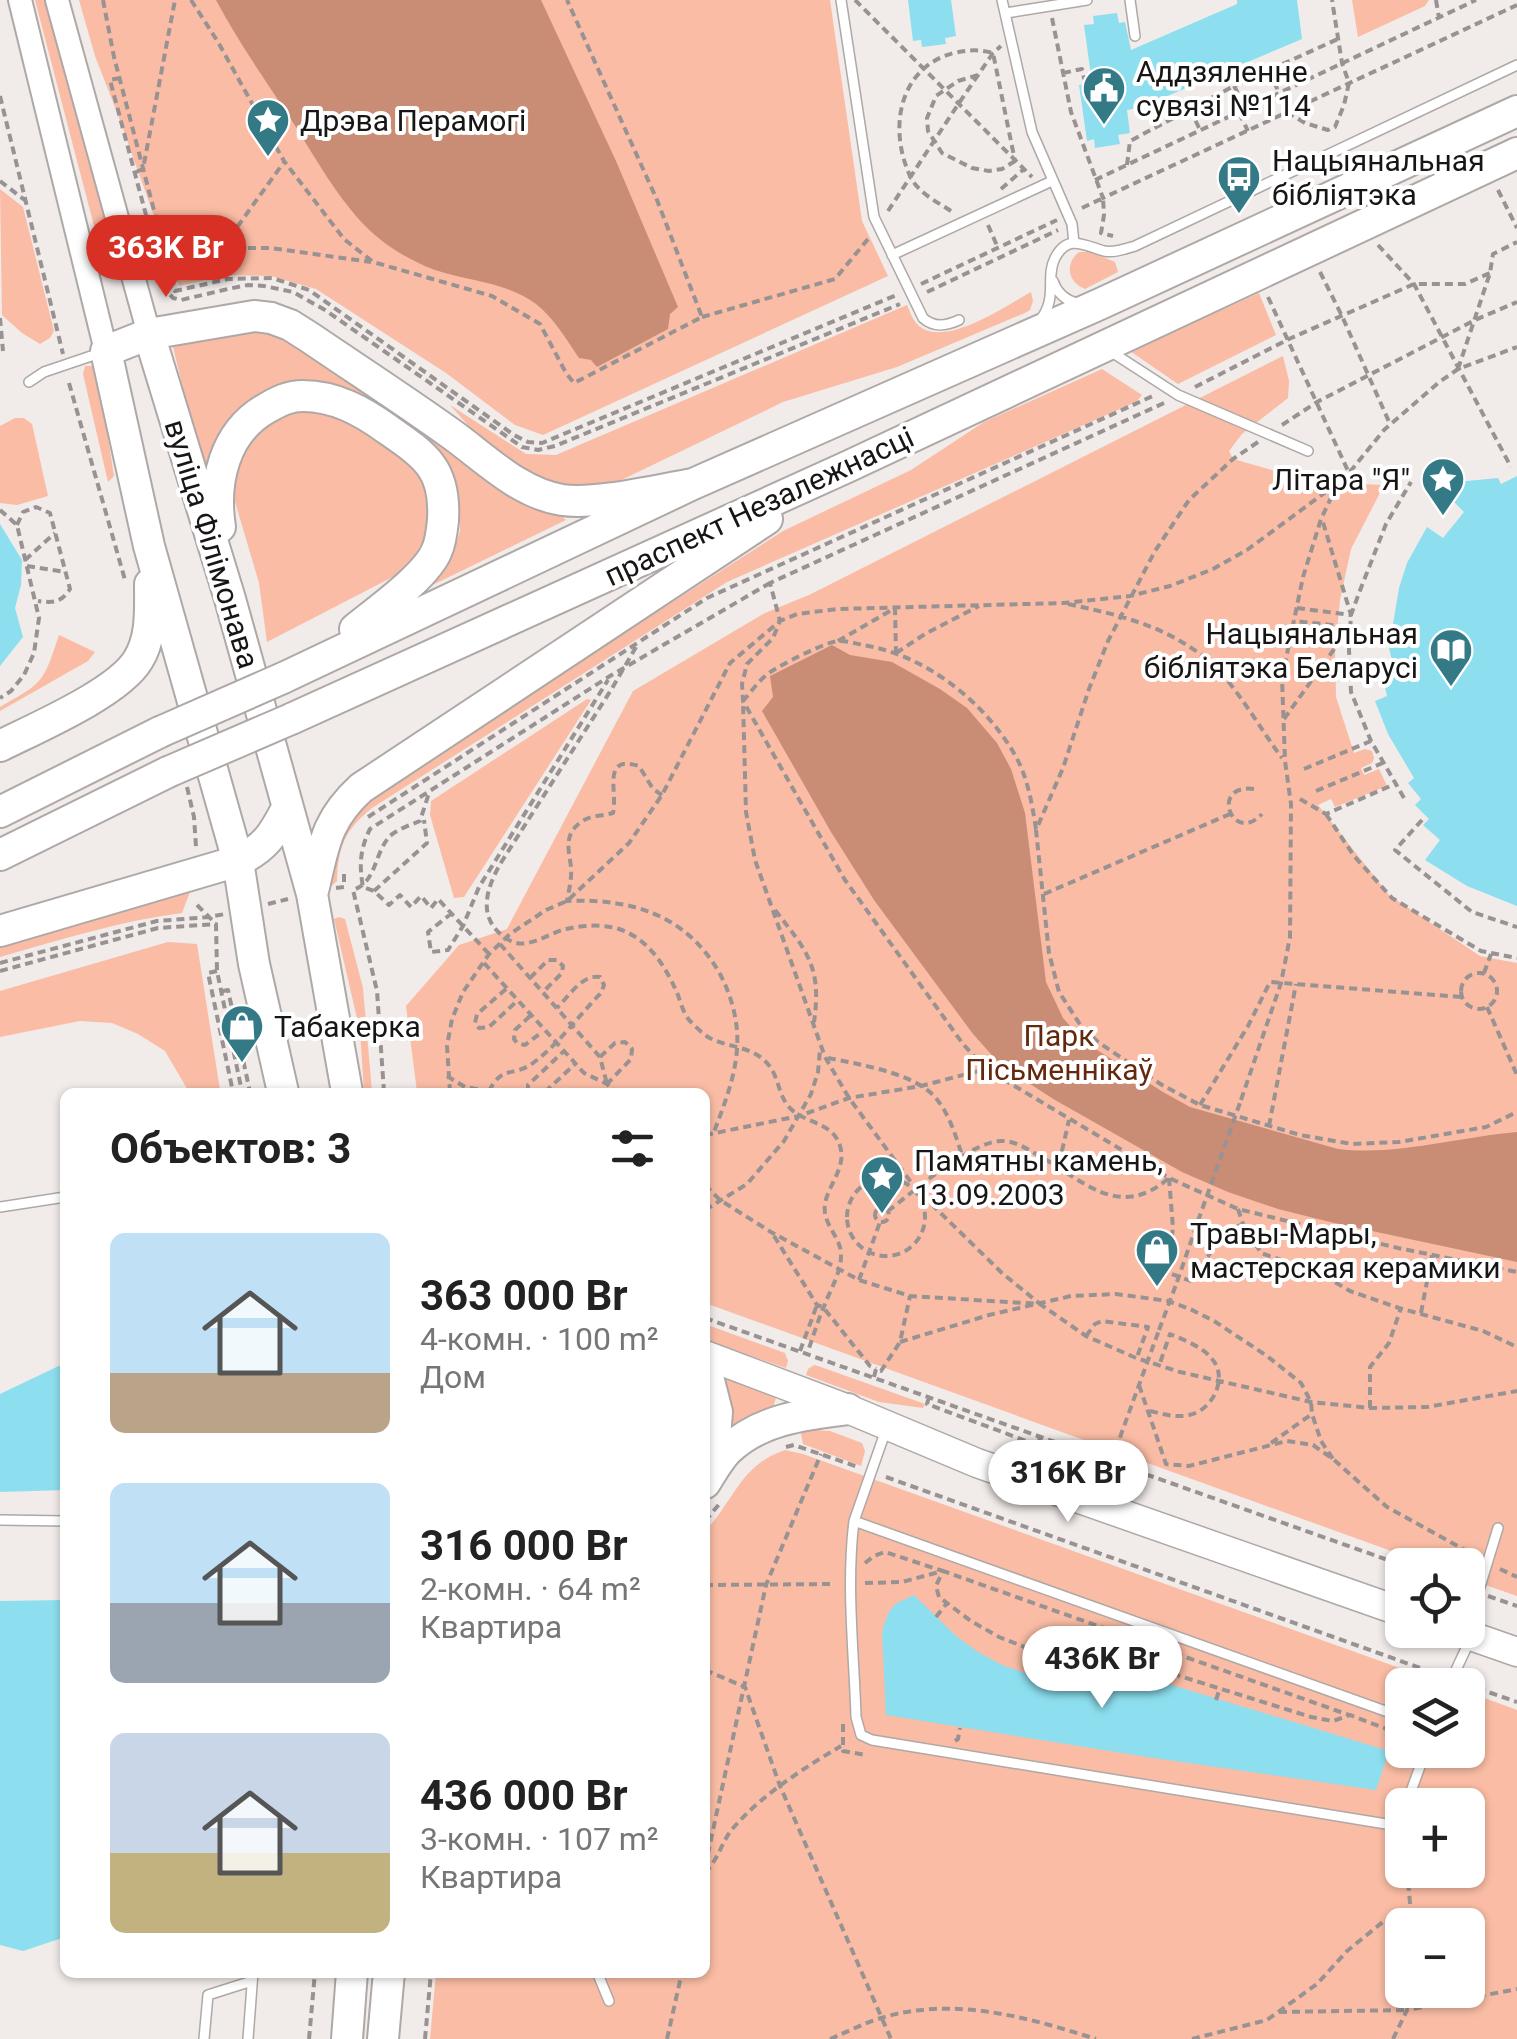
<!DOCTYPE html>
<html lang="ru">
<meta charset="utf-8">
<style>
:root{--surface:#fff;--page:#f2f2f2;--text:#222;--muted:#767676;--accent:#d93025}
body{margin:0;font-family:Roboto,sans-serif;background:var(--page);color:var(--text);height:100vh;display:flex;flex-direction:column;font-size:38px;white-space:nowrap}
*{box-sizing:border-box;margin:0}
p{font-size:32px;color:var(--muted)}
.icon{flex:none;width:55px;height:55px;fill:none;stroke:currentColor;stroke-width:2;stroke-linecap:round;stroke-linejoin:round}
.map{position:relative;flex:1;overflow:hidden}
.sheet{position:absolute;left:60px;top:1088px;width:650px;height:890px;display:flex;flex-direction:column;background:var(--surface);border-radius:15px;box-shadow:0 2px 8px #0004}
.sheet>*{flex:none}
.tools{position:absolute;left:1385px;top:1548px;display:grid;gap:20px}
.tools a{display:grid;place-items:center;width:100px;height:100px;border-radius:15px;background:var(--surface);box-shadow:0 2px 8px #0004;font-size:50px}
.price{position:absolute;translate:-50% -85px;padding:0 22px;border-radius:35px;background:#fff;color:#222;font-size:32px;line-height:65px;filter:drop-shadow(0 2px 5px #0008)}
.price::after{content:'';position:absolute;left:50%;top:60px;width:30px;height:22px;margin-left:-15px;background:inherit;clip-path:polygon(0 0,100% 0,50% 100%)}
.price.selected{background:var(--accent);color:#fff}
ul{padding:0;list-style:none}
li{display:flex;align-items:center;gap:30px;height:250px;padding:0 50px}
li span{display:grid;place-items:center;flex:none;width:280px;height:200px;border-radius:15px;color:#555}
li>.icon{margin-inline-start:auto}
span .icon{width:120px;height:120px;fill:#fffc;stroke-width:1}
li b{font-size:42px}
h2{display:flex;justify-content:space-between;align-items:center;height:120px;padding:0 50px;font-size:42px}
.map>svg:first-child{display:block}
.green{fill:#fabca4;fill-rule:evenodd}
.water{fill:#c98c74}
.building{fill:#8ddfef}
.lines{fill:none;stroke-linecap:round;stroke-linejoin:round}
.service-casing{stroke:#aea8a6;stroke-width:12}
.tertiary-casing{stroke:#aea8a6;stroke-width:26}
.secondary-casing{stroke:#aea8a6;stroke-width:31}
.primary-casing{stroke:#aea8a6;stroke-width:34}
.path{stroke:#989392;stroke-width:4;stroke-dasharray:8 5;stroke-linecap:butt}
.service{stroke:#fff;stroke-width:9}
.tertiary{stroke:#fff;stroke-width:22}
.secondary{stroke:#fff;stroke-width:28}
.primary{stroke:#fff;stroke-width:30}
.primary-bridge-casing{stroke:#aea8a6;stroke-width:34;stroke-linecap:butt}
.path-bridge{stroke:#989392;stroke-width:4;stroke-dasharray:8 5;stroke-linecap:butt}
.primary-bridge{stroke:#fff;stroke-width:30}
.labels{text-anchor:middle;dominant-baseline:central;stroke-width:8;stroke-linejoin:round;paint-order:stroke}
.poi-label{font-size:30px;fill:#181615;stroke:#fff;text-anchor:start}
.street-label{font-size:30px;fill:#181615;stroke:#fff}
.park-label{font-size:30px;fill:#62290f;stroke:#fff}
</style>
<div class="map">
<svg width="1517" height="2039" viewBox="0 0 1517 2039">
<rect width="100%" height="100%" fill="#f1ebe9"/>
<path class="green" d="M35,0h11l74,265 -15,3z
M79,0h751l32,221 26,55 -345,159 -28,-10 -69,-52 -130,-84 -45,-13 -43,-1 -49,11 -61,-171 -23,-59z
M1352,0h77l-4,6 -67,31z
M0,189l23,18 31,124 -4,7 -10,6 -18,-11 -20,-18z
M1079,252h11l25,10 3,10 -33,17c-18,-7 -20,-26 -6,-37z
M1031,292l2,9 -3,9 -3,2 -130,55 -114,35 -174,84 -48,2 -41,-17 -36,-28 -34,-38 76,49 30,1 351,-150c3,7 6,16 12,21 27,22 86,-20 112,-34z
M1259,293l17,42 -98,49 -48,-33z
M266,322l287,186 13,12 -154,75 35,-36 9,-15 4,-13 -2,-35 -13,-32 -11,-17 -75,-53 -43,-12h-19l-92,101 -34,-145z
M1283,356l6,25 -1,17 -46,36 -13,17 4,8 67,19 38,5 46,2 -33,64 -11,51 -5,52 1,45 18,56 11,-4 7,2 2,7 -2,5 -11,5 3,7 15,-6 8,17 -52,21 -4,-8 -13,6 71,90 91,61 37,7v633l-49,-17v-14h-38l-725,-262v-211h-288l-11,-86 53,-61 48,-16 126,-238 132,-78 44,-18z
M85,366h10l4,14 15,96 -6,6 -25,-108z
M1102,369l40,26 -6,7 -409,180 -355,226c-27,22 -34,38 -35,73l-9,8 5,-55 44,-42 406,-261 128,-61 73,-48z
M288,407l64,9 74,59 7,59 -23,34 -143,74 -8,-59 -26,-88 1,-26 22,-38z
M15,418h9l8,6 16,72 -31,9 -17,-2v-77z
M59,635l36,17 -7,9 -88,50v-4c44,-25 43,-24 59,-72z
M587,699l4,1 -127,197 -10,1 -24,-83 1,-14z
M180,892h10l-8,21c-63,8 -122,27 -182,44v-13z
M339,917l6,2 18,69 9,104h-8l-4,-61 -26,-112z
M168,942l29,2 23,146 -7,2h-24l-24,-41 -27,-17 -26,-11 -32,-2 -80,16v-46z
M705,1324l80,29 3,8 -2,7 -81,-28z
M814,1365l4,1 107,38 -2,4 -44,-6 -73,-27 2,-6z
M712,1366l66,23 -5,20 -46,25z
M800,1429l30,2 32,12 3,8 -4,15 -58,-22z
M785,1450l18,4 644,231h-45v65h66v-58l49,18v329h-1087l6,-66 269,-1v-441c30,-31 35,-66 80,-81zM1402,1805h66v65h-66zM1402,1925h66v65h-66z"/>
<path class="water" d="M216,0h325l75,161 62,146 -8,7 -2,15 -71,38 -6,-7 -12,-2c-13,-19 -25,-40 -43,-54 -30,-22 -68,-23 -101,-34 -19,-7 -39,-18 -54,-30 -36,-28 -63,-78 -87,-116 -27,-41 -55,-81 -78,-124z
M832,645l18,10 42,7 48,27 27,19 30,35 14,26 14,44 21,169 17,36 20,23 80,51 27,15 148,42c59,7 120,-12 179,-17v130l-187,-40 -52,-13 -50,-17 -46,-20 -127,-72 -39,-25 -18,-13 -25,-28 -99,-134 -43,-68 -69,-121 11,-14 -3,-21z"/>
<path class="building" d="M908,0h43l5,36 -11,2 1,6 -24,3 -1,-7 -8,1z
M1237,0h60l5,39 -163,69 -12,2 3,23 -12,2 2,9 -25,4 -1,-9 -7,2 -8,-56 13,-2 -8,-58 10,-1 -1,-8 24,-3 2,10 6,-1 6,28 106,-46z
M1517,476v430l-50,-20 -42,-26 15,-20 -17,-15 6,-6 -14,-14 6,-6 -13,-16 6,-5 -26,-44 -13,-33 12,-5 -4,-17 12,-6 -6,-25 10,-60 8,-25 20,-36 16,11 21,-26 -28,-28 62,-6 3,6z
M0,524l22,36 -1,25 -6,23 8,29 -23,29z
M65,1363v127l-65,2v-98z
M914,1595l42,41 22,16 24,13 23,8 57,12 50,-1 20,-5 237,72 -13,39 -229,-33 -261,-42 -4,-81 2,-10 6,-14 7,-7z
M65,1600v337l-42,14 -23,-6v-344z"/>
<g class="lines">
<g class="service-casing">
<path id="service" d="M841,0l33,217 49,101c11,10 23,8 36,2
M1002,0l30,132 40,92 2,19
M1130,0l5,36
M1006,13l81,-13
M892,255l160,-74
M1053,281c4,12 12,19 24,22
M1041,319c17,-23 4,-42 14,-61 13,-25 30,-12 49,-7 10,2 21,-2 31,-5l382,-181
M1110,351l68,44 130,56
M29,382l15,-10 56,-19
M0,1207l65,-10
M887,1427l-33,94 548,196
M0,1520l65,1
M854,1521c-8,64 0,131 2,196l5,18 11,5 514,84 7,-2 9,-10
M1468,1626l30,-98
M1449,1685l20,-43
M1406,1805l20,-55
M597,1972l12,29
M204,2039l4,-44 44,-14
M248,2039l5,-67"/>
</g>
<g class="tertiary-casing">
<path id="tertiary" d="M20,0l86,351
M57,0l92,334"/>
</g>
<g class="secondary-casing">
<path id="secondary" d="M705,1355l143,54 129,54 425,149
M1454,1630l63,22"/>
</g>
<g class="primary-casing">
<path id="primary" d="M149,334l81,265 82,295 35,198
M220,527c-7,-45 4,-95 47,-119 12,-7 22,-12 36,-12 32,0 59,15 84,33 39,27 59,40 56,91 -1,10 -2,21 -6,30 -10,26 -60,61 -82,79
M283,678l410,-194 407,-180 417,-193
M291,719l556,-252 670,-314
M0,746c36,-18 118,-53 138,-86 14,-22 12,-50 12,-76
M0,812l160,-80
M0,855l168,-83
M313,891c11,-45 12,-70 48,-103l406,-269
M0,931l238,-70c28,-14 35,-26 49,-53
M283,1092l-29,-128 -16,-103 -89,-315 -43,-195 43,-17 105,-18 17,2 19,7 19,12c47,32 95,63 141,96 34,24 68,60 112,67 33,5 95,-10 131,-16
M705,1365l12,47 -2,25 -8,33
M705,1483c7,-11 14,-24 23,-33 32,-31 78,-36 120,-41
M347,2039l5,-67
M383,2039l6,-67"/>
</g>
<path class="path" d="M103,0l11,57 61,234 53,-12 44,-1 37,12 205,145 14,7 14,1 357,-149
M191,0l27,42 66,119 60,78 29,23 119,34 48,28 26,49 8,10 128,-66 -45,-117 -90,-200
M855,0l177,177
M1436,0l3,18
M1052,18l19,94 32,86 414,-193
M1269,70l10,23
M1063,73l19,-4 2,9 7,-1
M978,75l-20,6 -22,15 -9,22 1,13 14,22 30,15 17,3 13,-2 13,-8
M120,78l-10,2 56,210 7,8 8,2 47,-11 20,-4 16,1 29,6 32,18 197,137 16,3 17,-4 345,-142
M1234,86l12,22
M0,96l63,258
M1190,109l10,21
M1287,112l18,11 23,7 7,-3 9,-22 5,-22 -7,-20 -10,-63
M1239,113l9,18
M1127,165l3,-24 104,-55 104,-47
M136,172l7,-3 32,-169
M1095,180l381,-180
M0,181l26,20
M1001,189l23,-20
M1498,190l19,38
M1082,208l21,-10 1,17 -3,18 12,3
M888,211l71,-108 34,-50 8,-7
M951,211c-15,-10 -33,-18 -41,-35 -22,-48 -11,-109 44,-123 14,-3 25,-4 39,0l22,108
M988,225l10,23
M1378,245l36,39 97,183
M222,248h49l100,14
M160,267l62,-19 62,-86
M1320,272l22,44 48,108
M921,284l136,-64
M927,292l131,-62
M1268,297l81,176
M702,317l133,-38 33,-40
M0,318l3,33
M1458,369l32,-96 3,-19 24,-12
M69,383l56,197
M1195,387l94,-48 125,-55h51l25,-11
M1164,403l-394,180 10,38 -7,17 -26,26 -5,20 1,17 102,179 118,164 23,25 183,109 69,31 160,39 119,24
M1282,425l35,-23 158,-82 42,-18
M1258,442l-25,17 -44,41 -34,51 -47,90 -19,48 -26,79 -27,62 13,123 10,39 22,34 17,16 64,43 38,20 100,30 52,9 47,-2 87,-15 31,-15
M0,510l17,15 22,93 -5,35 -10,22 -13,16 -11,7
M17,525l6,-13 13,-5 14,6 20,76c-9,14 -17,14 -32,12
M25,560l30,-27
M27,566l38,6
M1068,604c52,11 103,23 144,60 25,23 49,66 70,94
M1297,608l54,7 -29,-96
M1258,638l30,2
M838,641l57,-33 1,45
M636,647l-25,43 -109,171c-16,27 -27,59 7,79 18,11 39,-7 57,-11 18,-4 36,-5 53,0 30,10 47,38 59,66 3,9 6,20 13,27 4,4 11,11 17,15 17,10 41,9 56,23 15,13 13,32 24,46 15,18 45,15 52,40 7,21 -12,39 -15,58 -3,20 15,32 16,49 1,18 -10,35 -16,51 -7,16 -12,33 -18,50
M896,653l29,-19 54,-28
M1284,719l66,-92 -56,-6
M1304,769l67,-28
M187,787l7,30 2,30
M1254,789c-45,-6 -22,57 8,25
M1316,791l69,-29
M662,795l-9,-6 -14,-23c-38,-12 -21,26 -26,47 -10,3 -23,2 -32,9 -18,13 -12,28 -10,45 1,11 -2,23 -4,34 64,-3 120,14 153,73 12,23 19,49 17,75 -2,29 -13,56 -23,83
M1404,798l-33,-57 -20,-49 -2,-42 2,-35 8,-22 27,-69 25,-42
M1300,799l26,15 69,-30
M1326,814l28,42 38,42 89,53 36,7
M368,817l339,-219 448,-203
M1422,820l-27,30 77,62 45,15
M1036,829c-4,-25 -8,-51 -21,-74 -31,-54 -91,-101 -153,-110 -7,-2 -15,-4 -23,-4 -12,0 -59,24 -70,32 -10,7 -18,19 -26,28l3,111 9,48 70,197 24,41 67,91 86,84 38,31
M336,888l8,-1v-13
M374,891l53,-48 -3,-23
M1044,894l186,-80
M268,904l20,-5
M197,905l19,19 1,47 25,121
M775,910c32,41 47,57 39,112
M452,913l-24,19 3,20 17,-2 15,-24 16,-39 129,-207
M500,944l100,113 7,27
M489,954l-51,-55 -7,9 -10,-12 -10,11 -11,-12 -11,10 -15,-14 -11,-4c-4,-22 -3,-38 7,-58l240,-153 160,-93
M0,963l157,-42 52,-4 16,-3
M484,963l100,110 23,11 8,8
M0,971l158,-43 58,-4
M217,971l-9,2 25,119
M1461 991a18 18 0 1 1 36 0a18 18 0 1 1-36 0Z
M1484,973l7,-19
M530,978l18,-18h9l6,6 -1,7 -18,18
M506,989l-29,25 -2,9 4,5 10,-1 28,-26
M223,991l5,-1 22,102
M1487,1007l30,68
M530,1016l-15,14 -1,9 3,4 8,2 17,-13
M600,1057l15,-14 10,-1 7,7 -1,10 -24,25
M828,1058c30,6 79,14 103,35 17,16 24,41 31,62
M447,1076l18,11 24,4
M489,1091c13,-26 25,-14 44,-28 26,-19 46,-48 68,-70l3,-8 -4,-8c-18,-3 -31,19 -43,31
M384,1092l-7,-101 -24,-101c24,-8 21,-37 37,-54 8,-7 20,-11 30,-15l9,-28
M450,1092l-3,-46 5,-27 11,-27 26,-38 21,-20 36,-24 21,-9 62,-58 33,-48 68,-132 50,-42 17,-7 41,-5 226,-6 66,-7 40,-10 43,-17 34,-19 91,-67
M528,1092v-7l35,-33
M545,1092l29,-27
M1241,1100l40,-117 9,-46 1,-133 -6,-43 -3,-83 21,-101 18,-58 17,-36 11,-10 35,-43 54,-47 20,-14 59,-22
M1200,1105l48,-79 22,-44 191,15
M1269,1126l27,-142
M705,1135l94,-19 50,-18 72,-12 65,-17
M1059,1164l10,-44
M847 1217a39 39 0 1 1 78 0a39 39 0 1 1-78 0Z
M1169,1178l4,50 -3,22 -7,21 31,11c11,-22 25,-49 49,-58
M705,1185l15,15 51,32 88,48 51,16 130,8 46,32 50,22 44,14 131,30 59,6 57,-1 90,-16
M875 1215a7 7 0 1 1 14 0a7 7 0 1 1-14 0Z
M1238,1209l5,15 18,29 60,21 29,17 49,17 84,23 34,16
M705,1210l42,-26 37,-43 27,-47 7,-22 2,-22
M888,1211c26,-20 81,-68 112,-70 13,-1 26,7 36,13 46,25 82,68 133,24
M774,1236l43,69 6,2 47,59 6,3
M859,1280l21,-58
M1177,1282l21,-61
M1421,1313l11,-58
M705,1318l697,247
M1086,1336l9,-12 7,-3 46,6 -11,30
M900,1342l89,-27 82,-19 45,-2 52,7 22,8 24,12 53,35 34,27 10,19 1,12 9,27 12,18
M800,1351l17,-46
M874,1377l2,-8 5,2 19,-29 10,-46
M1139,1385l27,79 23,2 98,-25 26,4 20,14 54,48 87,48
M929,1397l-2,7 110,41 3,-8
M1370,1408v-41l19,-24 12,-35
M1150,1411c13,3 26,7 39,4 23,-4 40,-37 23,-56 -9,-12 -28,-19 -42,-25l-11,32
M1271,1443l41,-29
M786,1447l8,-2 64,22
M1111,1462l48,-132
M886,1477l551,197
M705,1521l16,-19
M865,1563l9,-7 11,-4 58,19 -7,15 3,11 32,24 28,16 67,26 28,4h57l160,50 22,4 17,-6 52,20
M1500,1569l17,8
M865,1583l37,-1 41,-11 406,144
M705,1585l130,-1
M1488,1596l29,10
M936,1617l11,-14
M705,1670l40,17 35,99 111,253
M1132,1684l-1,-19 6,-24
M1465,1684l52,18
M1216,1700l4,-12
M843,1724v27l23,4
M955,1741l3,-2 2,-11
M1389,1839l13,2
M705,1867l61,-282 55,-131
M1407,1870l5,55
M705,1873c15,-16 17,-33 29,-46 29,-33 70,-59 107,-81
M1279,2012l128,-2 4,-20
M309,2039l6,-67
M425,2039l6,-67
M667,2039l15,-67
M830,2039c17,-7 34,-16 51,-21 72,-22 146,-1 215,21
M1192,2039l75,-19 50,-36 30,-33 37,-30 26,-8
M1393,2039l14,-29 110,-21"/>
<use href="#service" class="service"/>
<use href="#tertiary" class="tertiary"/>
<use href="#secondary" class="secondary"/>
<use href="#primary" class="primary"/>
<g class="primary-bridge-casing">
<path id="primary-bridge" d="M160,732l123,-54
M168,772l123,-53"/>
</g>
<path class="path-bridge" d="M1198,1221l43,-121
M1159,1330l18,-48"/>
<use href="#primary-bridge" class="primary-bridge"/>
</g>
<defs>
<g id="civic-pin" transform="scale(2.25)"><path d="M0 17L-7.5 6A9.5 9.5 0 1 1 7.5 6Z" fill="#347a86" stroke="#fff"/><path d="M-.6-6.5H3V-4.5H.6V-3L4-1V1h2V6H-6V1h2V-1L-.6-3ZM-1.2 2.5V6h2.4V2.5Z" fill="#fff"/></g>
<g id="sight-pin" transform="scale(2.25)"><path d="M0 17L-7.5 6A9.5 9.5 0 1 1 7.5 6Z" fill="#347a86" stroke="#fff"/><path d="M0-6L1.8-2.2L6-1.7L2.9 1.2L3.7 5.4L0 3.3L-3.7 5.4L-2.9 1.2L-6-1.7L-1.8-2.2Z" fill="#fff"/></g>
<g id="bus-pin" transform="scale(2.25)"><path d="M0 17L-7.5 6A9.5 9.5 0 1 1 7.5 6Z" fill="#347a86" stroke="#fff"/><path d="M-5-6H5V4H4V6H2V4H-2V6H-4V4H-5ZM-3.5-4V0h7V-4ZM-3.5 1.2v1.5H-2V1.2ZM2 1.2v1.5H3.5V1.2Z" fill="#fff"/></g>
<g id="library-pin" transform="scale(2.25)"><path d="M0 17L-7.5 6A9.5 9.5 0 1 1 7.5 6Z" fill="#347a86" stroke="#fff"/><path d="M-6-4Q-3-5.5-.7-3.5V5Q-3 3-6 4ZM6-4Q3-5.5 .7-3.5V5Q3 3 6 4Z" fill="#fff"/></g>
<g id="shop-pin" transform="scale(2.25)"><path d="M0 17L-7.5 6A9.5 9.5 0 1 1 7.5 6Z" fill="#347a86" stroke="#fff"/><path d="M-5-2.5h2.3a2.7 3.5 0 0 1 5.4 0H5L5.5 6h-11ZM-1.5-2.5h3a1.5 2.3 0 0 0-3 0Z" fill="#fff"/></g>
</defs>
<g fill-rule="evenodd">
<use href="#civic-pin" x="1104" y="88"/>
<use href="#sight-pin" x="268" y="120"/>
<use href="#bus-pin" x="1239" y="177"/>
<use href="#sight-pin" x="1443" y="479"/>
<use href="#library-pin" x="1451" y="650"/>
<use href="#shop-pin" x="242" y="1026"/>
<use href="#sight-pin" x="882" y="1177"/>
<use href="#shop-pin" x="1157" y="1250"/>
</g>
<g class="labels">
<g class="poi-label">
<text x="1136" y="71">Аддзяленне<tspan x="1136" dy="34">сувязі №114</tspan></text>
<text x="300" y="120">Дрэва Перамогі</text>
<text x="1272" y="160">Нацыянальная<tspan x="1272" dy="34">бібліятэка</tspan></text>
<text x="1410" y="479" text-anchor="end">Літара "Я"</text>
<text x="1418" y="633" text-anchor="end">Нацыянальная<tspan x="1418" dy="34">бібліятэка Беларусі</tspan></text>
<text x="274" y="1026">Табакерка</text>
<text x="914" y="1160">Памятны камень,<tspan x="914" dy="34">13.09.2003</tspan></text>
<text x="1190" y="1233">Травы-Мары,<tspan x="1190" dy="34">мастерская керамики</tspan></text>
</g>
<g class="street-label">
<text transform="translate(759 506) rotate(-25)">праспект Незалежнасці</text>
<text transform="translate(212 544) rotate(73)">вуліца Філімонава</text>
</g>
<g class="park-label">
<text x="1059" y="1035">Парк<tspan x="1059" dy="34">Пісьменнікаў</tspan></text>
</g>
</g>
</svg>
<div class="tools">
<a><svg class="icon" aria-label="locate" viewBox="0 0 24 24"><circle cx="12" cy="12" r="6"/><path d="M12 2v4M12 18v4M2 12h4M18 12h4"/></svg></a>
<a><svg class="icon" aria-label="layers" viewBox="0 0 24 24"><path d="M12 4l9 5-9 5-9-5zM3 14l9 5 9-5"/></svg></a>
<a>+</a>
<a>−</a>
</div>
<b class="price selected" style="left:166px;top:300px">363K Br</b>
<b class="price" style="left:1068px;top:1525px">316K Br</b>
<b class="price" style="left:1102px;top:1711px">436K Br</b>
<section class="sheet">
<h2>Объектов: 3<svg class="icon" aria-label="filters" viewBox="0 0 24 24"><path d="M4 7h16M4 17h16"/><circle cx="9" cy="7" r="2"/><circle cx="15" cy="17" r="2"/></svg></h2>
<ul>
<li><span style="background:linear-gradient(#bfe0f5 70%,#b9a48a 0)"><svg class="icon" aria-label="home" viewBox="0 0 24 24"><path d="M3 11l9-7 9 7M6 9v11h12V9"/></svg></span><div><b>363 000 Br</b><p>4-комн. · 100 m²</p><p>Дом</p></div></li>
<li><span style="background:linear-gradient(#bfe0f5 60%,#9aa5b1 0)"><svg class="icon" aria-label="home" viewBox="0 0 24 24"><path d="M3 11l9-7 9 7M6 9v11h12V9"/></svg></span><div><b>316 000 Br</b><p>2-комн. · 64 m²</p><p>Квартира</p></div></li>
<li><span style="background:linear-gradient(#c9d6e8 60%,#c2b280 0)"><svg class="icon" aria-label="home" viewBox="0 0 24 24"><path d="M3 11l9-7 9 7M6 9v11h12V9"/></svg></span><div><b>436 000 Br</b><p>3-комн. · 107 m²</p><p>Квартира</p></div></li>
</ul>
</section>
</div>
